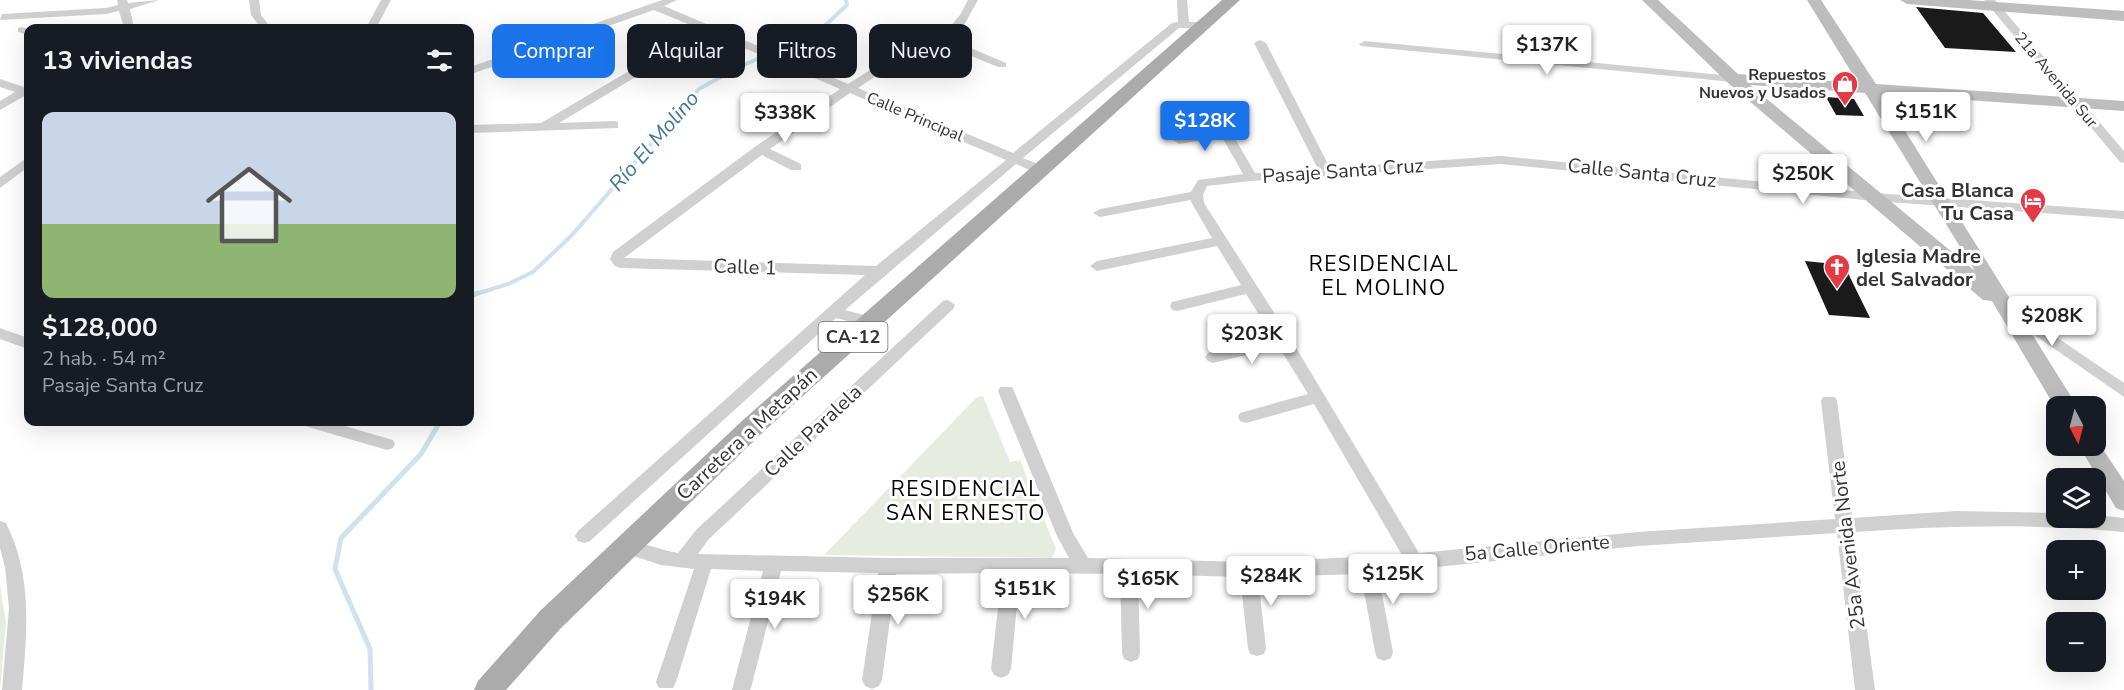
<!DOCTYPE html>
<html lang="es">
<meta charset="utf-8">
<style>
:root{--surface:#171b24;--page:#20242c;--text:#f1f3f6;--muted:#9ea1a6;--line:#363941;--accent:#1a73e8}
body{margin:0;font-family:"Nunito Sans",sans-serif;background:var(--page);color:var(--text);height:100vh;display:flex;flex-direction:column;font-size:22px;white-space:nowrap}
*{box-sizing:border-box;margin:0}
p{font-size:20px;color:var(--muted)}
.icon{flex:none;width:33px;height:33px;fill:none;stroke:currentColor;stroke-width:2;stroke-linecap:round;stroke-linejoin:round}
.map{position:relative;flex:1;overflow:hidden}
.panel{position:absolute;left:24px;top:24px;width:450px;height:402px;display:flex;flex-direction:column;background:var(--surface);border-radius:12px;box-shadow:0 6px 24px #0002}
.panel>*{flex:none}
.banner{position:absolute;left:492px;top:24px;width:570px;height:54px;display:flex;gap:12px}
.needle{width:39px;rotate:174deg}
.buttons{position:absolute;left:2046px;top:396px;display:grid;gap:12px}
.buttons a{display:grid;place-items:center;width:60px;height:60px;border-radius:12px;background:var(--surface);box-shadow:0 6px 24px #0002;font-size:30px}
.price{position:absolute;translate:-50% -51px;padding:0 14px;border-radius:6px;background:#fff;color:#222;font-size:20px;line-height:39px;filter:drop-shadow(0 2px 3px #0008)}
.price::after{content:'';position:absolute;left:50%;top:36px;width:18px;height:14px;margin-left:-9px;background:inherit;clip-path:polygon(0 0,100% 0,50% 100%)}
.price.selected{background:var(--accent);color:#fff}
ul{padding:0;list-style:none}
li{display:grid;align-content:center;gap:12px;height:318px;padding:0 18px}
li+li{border-top:2px solid var(--line)}
li span{display:grid;place-items:center;height:186px;border-radius:12px;color:#555}
li>.icon{margin-inline-start:auto}
span .icon{width:108px;height:108px;fill:#fffc;stroke-width:1}
li b{font-size:26px}
h2{display:flex;justify-content:space-between;align-items:center;height:72px;padding:0 18px;font-size:26px}
.pill{padding:0 21px;border-radius:12px;background:var(--surface);box-shadow:0 6px 24px #0002;font-size:21px;line-height:54px}
.pill.selected{background:var(--accent);color:#fff}
.map>svg:first-child{display:block}
.green{fill:#e6ecdf}
.lines{fill:none;stroke-linecap:round;stroke-linejoin:round}
.stream-far1{stroke:#cfe2ee;stroke-width:4}
.stream{stroke:#cfe2ee;stroke-width:5}
.building{fill:#1a1a1a}
.street{fill:#d0d0d0;fill-rule:evenodd}
.secondary{fill:#bdbdbd;fill-rule:evenodd}
.primary{fill:#ababab;fill-rule:evenodd}
.labels{text-anchor:middle;dominant-baseline:central;stroke-width:6;stroke-linejoin:round;paint-order:stroke}
.far-poi-label{font-size:16px;font-weight:bold;fill:#333;stroke:#fff;text-anchor:end}
.far-street-label{font-size:16px;fill:#333;stroke:#fff}
.shield{fill:#fff;stroke:#707070;stroke-width:1.5}
.shield-label{font-size:18px;font-weight:bold;fill:#333}
.street-label{font-size:20px;fill:#333;stroke:#fff}
.poi-label{font-size:20px;font-weight:bold;fill:#333;stroke:#fff;text-anchor:end}
.water-label{font-size:21px;font-style:italic;fill:#3f7597;stroke:#fff}
.neighbourhood-label{font-size:21px;letter-spacing:1.5px;fill:#000;stroke:#fff}
</style>
<div class="map">
<svg width="2124" height="690" viewBox="0 0 2124 690">
<rect width="100%" height="100%" fill="#fff"/>
<path class="green" d="M983,396l27,66 10,-2 36,89 -4,9 -228,-3 153,-158z
M0,585l6,38 -6,67z"/>
<g class="lines">
<path class="stream-far1" d="M473,295l35,-11 25,-12 39,-37 127,-146 36,-20 84,-38 28,-26 -1,-5"/>
<path class="stream" d="M470,296l8,-3
M371,690l-1,-41 -35,-80 6,-31 80,-84 19,-32"/>
</g>
<path class="building" d="M1916,7l67,6 33,39 -71,-4z
M1826,97l28,2 10,17 -28,-1z
M1805,261l39,4 26,53 -41,-3z"/>
<g class="lines">
<path class="street" d="M117,0h10l1,3 31,-3 -29,9 4,19h-10l-5,-17 -13,3 -106,6 2,-6 104,-6 12,-3z
M249,0h10l2,15 10,13h-10l-10,-13z
M381,0h10l-15,28h-10z
M662,0h15l-13,6 184,78 65,-41 35,-14 12,-14 8,-15h10l-15,27 -16,11 59,25v4h-8l-61,-25 -28,12 -51,34 155,65 159,-130 6,-1 -1,-22h10l2,22h15l5,3 -5,3h-25l-156,130 23,9 1,3 -1,3h-10l-20,-9 -171,146 30,8 2,4 -2,4 -5,1 -34,-9 -246,223 -6,2 -6,-2 -3,-5 3,-5 287,-256 -245,-7 -5,-2 -5,-7 3,-7 143,-106 84,-57 -131,-56 -150,90 55,-2 4,1v6l-148,5v-8l71,-2 159,-94 -46,-19 -180,63 -4,1v-7zM850,93l156,67 -130,106 -252,-8 138,-103 29,15h10v-6l-31,-15z
M1984,0h11l129,151v12l-4,-1z
M22,27l6,2v6l-10,-3v-4z
M1260,40l6,3 64,125 171,-12 374,37 249,18v8l-249,-18 -374,-37 -250,17 -44,5 -4,9 1,8 85,133 130,217 219,-21 197,-13 -14,-118 2,-4h12l2,4 15,117 104,-7 100,2v5h40v-3l28,3v14c-91,-9 -179,-6 -270,0l21,158h-20l-18,-157 -199,13 -260,27 15,79 -2,6 -7,3 -7,-3 -2,-6 -14,-78 -103,3 8,71 -2,6 -7,2 -7,-2 -2,-6 -8,-71 -102,-3 2,79 -2,6 -7,3 -7,-3 -2,-6 -2,-79 -100,-1 -9,96 -3,6 -7,3 -7,-3 -3,-6 11,-96 -106,1 -14,106 -3,6 -7,3 -7,-3 -3,-6 16,-107 -97,-2 -30,117 -1,2h-18l31,-119 -52,-2 -35,113 -3,6h-14l-3,-6 38,-113 -33,-4 -40,-13 -3,-5 3,-5c12,-4 42,9 57,11l18,-23 247,-229 5,-1 7,5 -2,4 -245,231 -10,14 190,4h181l-12,-22 -59,-145 2,-4h12l2,4 59,142 15,25 160,4 154,-7 -88,-151 -68,19 -6,-2 -2,-4 2,-4 68,-19 -29,-47 -66,16 -5,-2 -3,-4 3,-4 65,-16 -27,-43 -69,17 -5,-1 -2,-4 2,-4 69,-17 -24,-39 -120,25 -7,-5 7,-5 115,-23 -22,-38 -90,17 -7,-4 7,-4 91,-17 7,-12 45,-6 -21,-37 -43,7 -6,-4 6,-4 39,-6 -13,-23 2,-3h8l40,69 63,-4 -64,-126z
M1365,41l368,35 6,3 -6,3 -372,-36 -2,-2z
M0,79l24,8 4,-1v8l-28,16v-9l15,-9 -15,-5z
M28,157v10l-28,21v-11z
M2009,305l115,78v14l-120,-83 -2,-4z
M0,328l28,10v11l-28,-10z
M303,422h28l62,18 2,4 -2,4 -6,2 -82,-24z
M0,521l6,2c27,54 21,109 16,167h-20l7,-82 -4,-41 -5,-19z"/>
<path class="secondary" d="M1642,0h16l80,74 120,9 -51,-83h14l55,84 248,17v10l-242,-17 195,312h-21v3l-64,-108 -9,-1 -256,-218zM1750,85l115,8 110,178z
M1900,0h68l156,11v10l-217,-17z
M2096,439l28,42v30l-8,-3 -37,-62h17z"/>
<path class="primary" d="M1222,0h18l-479,434 -201,195 -54,61h-32l4,-9 62,-70 203,-191z"/>
</g>
<defs>
<g id="shop-pin" transform="scale(1.35)"><path d="M0 17L-7.5 6A9.5 9.5 0 1 1 7.5 6Z" fill="#e63946" stroke="#fff"/><path d="M-5-2.5h2.3a2.7 3.5 0 0 1 5.4 0H5L5.5 6h-11ZM-1.5-2.5h3a1.5 2.3 0 0 0-3 0Z" fill="#fff"/></g>
<g id="hotel-pin" transform="scale(1.35)"><path d="M0 17L-7.5 6A9.5 9.5 0 1 1 7.5 6Z" fill="#e63946" stroke="#fff"/><path d="M-6-4.5h1.5V1H6V5H4.5V3h-9V5H-6ZM-4 0a1.8 1.8 0 1 1 3.6 0ZM.5 0V-2.5h3Q6-2.5 6 0Z" fill="#fff"/></g>
<g id="church-pin" transform="scale(1.35)"><path d="M0 17L-7.5 6A9.5 9.5 0 1 1 7.5 6Z" fill="#e63946" stroke="#fff"/><path d="M-1.2-6h2.4v3.5h3.3v2.4h-3.3V6h-2.4V-.1h-3.3v-2.4h3.3Z" fill="#fff"/></g>
</defs>
<g fill-rule="evenodd">
<use href="#shop-pin" x="1845" y="84"/>
<use href="#hotel-pin" x="2033" y="201"/>
<use href="#church-pin" x="1837" y="267"/>
</g>
<g class="labels">
<g class="far-poi-label">
<text x="1826" y="75">Repuestos<tspan x="1826" dy="18">Nuevos y Usados</tspan></text>
</g>
<g class="far-street-label">
<text transform="translate(2056 80) rotate(50)">21a Avenida Sur</text>
<text transform="translate(915 117) rotate(23)">Calle Principal</text>
</g>
<rect class="shield" x="818.5" y="322" width="69" height="30" rx="4.5"/>
<g class="shield-label">
<text x="853" y="337">CA-12</text>
</g>
<g class="street-label">
<text transform="translate(1343 171) rotate(-4)">Pasaje Santa Cruz</text>
<text transform="translate(1642 173) rotate(6)">Calle Santa Cruz</text>
<text transform="translate(745 267) rotate(2)">Calle 1</text>
<text transform="translate(813 431) rotate(-43)">Calle Paralela</text>
<text transform="translate(747 434) rotate(-43)">Carretera a Metapán</text>
<text transform="translate(1848 545) rotate(-97)">25a Avenida Norte</text>
<text transform="translate(1537 548) rotate(-5)">5a Calle Oriente</text>
</g>
<g class="poi-label">
<text x="2014" y="190">Casa Blanca<tspan x="2014" dy="23">Tu Casa</tspan></text>
<text x="1856" y="256" text-anchor="start">Iglesia Madre<tspan x="1856" dy="23">del Salvador</tspan></text>
</g>
<g class="water-label">
<text transform="translate(654 141) rotate(-49)">Río El Molino</text>
</g>
<g class="neighbourhood-label">
<text x="1384" y="264">RESIDENCIAL<tspan x="1384" dy="24">EL MOLINO</tspan></text>
<text x="966" y="489">RESIDENCIAL<tspan x="966" dy="24">SAN ERNESTO</tspan></text>
</g>
</g>
</svg>
<div class="buttons">
<a><svg class="needle" viewBox="-14 -14 28 28"><path d="M0-13l5 13h-10z" fill="#e53935"/><path d="M0 13l5-13h-10z" fill="#9ea1a6"/></svg></a>
<a><svg class="icon" aria-label="layers" viewBox="0 0 24 24"><path d="M12 4l9 5-9 5-9-5zM3 14l9 5 9-5"/></svg></a>
<a>+</a>
<a>−</a>
</div>
<b class="price" style="left:1547px;top:76px">$137K</b>
<b class="price" style="left:1926px;top:143px">$151K</b>
<b class="price" style="left:785px;top:144px">$338K</b>
<b class="price selected" style="left:1205px;top:152px">$128K</b>
<b class="price" style="left:1803px;top:205px">$250K</b>
<b class="price" style="left:2052px;top:347px">$208K</b>
<b class="price" style="left:1252px;top:365px">$203K</b>
<b class="price" style="left:1393px;top:605px">$125K</b>
<b class="price" style="left:1271px;top:607px">$284K</b>
<b class="price" style="left:1148px;top:610px">$165K</b>
<b class="price" style="left:1025px;top:620px">$151K</b>
<b class="price" style="left:898px;top:626px">$256K</b>
<b class="price" style="left:775px;top:630px">$194K</b>
<div class="banner">
<a class="pill selected">Comprar</a>
<a class="pill">Alquilar</a>
<a class="pill">Filtros</a>
<a class="pill">Nuevo</a>
</div>
<section class="panel">
<h2>13 viviendas<svg class="icon" aria-label="filters" viewBox="0 0 24 24"><path d="M4 7h16M4 17h16"/><circle cx="9" cy="7" r="2"/><circle cx="15" cy="17" r="2"/></svg></h2>
<ul>
<li><span style="background:linear-gradient(#c9d6e8 60%,#8fb573 0)"><svg class="icon" aria-label="home" viewBox="0 0 24 24"><path d="M3 11l9-7 9 7M6 9v11h12V9"/></svg></span><div><b>$128,000</b><p>2 hab. · 54 m²</p><p>Pasaje Santa Cruz</p></div></li>
</ul>
</section>
</div>
